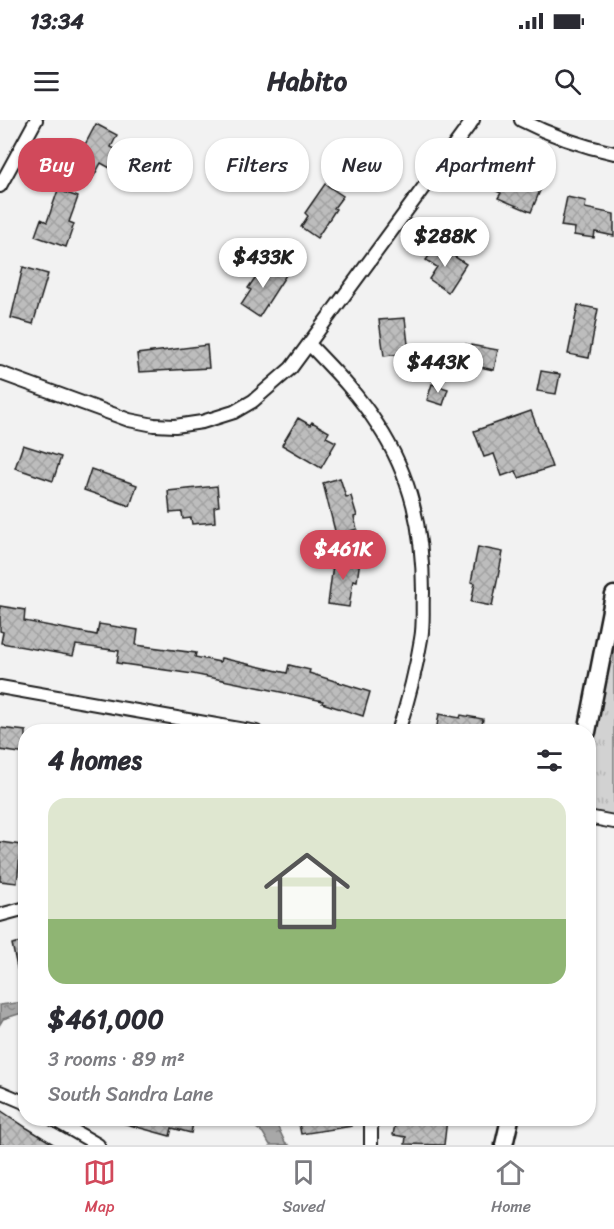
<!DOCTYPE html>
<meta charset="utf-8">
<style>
:root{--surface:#fff;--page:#f7f7f7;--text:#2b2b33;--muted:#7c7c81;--line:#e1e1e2;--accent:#d1495b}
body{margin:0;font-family:Sriracha,sans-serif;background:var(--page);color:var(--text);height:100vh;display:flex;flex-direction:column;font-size:22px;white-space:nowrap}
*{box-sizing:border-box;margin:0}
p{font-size:20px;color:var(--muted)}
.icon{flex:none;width:33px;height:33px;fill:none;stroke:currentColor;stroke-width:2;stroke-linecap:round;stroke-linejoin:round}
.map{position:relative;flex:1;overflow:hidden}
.details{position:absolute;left:18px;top:604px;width:578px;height:402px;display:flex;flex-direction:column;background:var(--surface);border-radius:24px;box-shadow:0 2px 4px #0004}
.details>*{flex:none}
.hud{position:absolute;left:18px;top:18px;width:579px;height:54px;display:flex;gap:12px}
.price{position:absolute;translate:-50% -51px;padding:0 14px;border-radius:21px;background:#fff;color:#222;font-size:20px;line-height:39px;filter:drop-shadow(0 2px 3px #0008)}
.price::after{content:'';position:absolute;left:50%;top:36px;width:18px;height:14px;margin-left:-9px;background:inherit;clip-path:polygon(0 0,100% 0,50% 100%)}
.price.active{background:var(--accent);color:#fff}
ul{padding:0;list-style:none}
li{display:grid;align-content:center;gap:12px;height:318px;padding:0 30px}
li+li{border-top:2px solid var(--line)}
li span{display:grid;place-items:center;height:186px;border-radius:18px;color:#555}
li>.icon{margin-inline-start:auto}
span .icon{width:108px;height:108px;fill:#fffc;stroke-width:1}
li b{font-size:26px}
h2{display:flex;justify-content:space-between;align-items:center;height:72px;padding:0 30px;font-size:26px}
.pill{padding:0 21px;border-radius:24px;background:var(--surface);box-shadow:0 2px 4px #0004;font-size:21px;line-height:54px}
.pill.active{background:var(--accent);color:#fff}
.status{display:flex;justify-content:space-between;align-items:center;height:42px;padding:0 30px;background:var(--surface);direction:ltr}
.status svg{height:16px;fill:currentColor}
header{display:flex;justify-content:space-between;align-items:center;height:78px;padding:0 30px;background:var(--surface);font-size:27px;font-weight:800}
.tab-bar{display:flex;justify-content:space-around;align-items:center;height:84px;border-top:2px solid var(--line);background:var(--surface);font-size:16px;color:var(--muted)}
.tab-bar a{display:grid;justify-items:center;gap:3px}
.tab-bar .active{color:var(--accent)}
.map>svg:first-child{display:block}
.park{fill:url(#park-tufts);stroke:#777;stroke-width:1.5}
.water{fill:url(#water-ripples);stroke:#707070;stroke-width:1.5}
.building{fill:url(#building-cross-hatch);stroke:#1c1c1c;stroke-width:1.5}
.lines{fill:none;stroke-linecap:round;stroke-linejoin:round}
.street-casing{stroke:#1c1c1c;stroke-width:16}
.secondary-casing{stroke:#1c1c1c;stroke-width:21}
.street{stroke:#fff;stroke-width:12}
.secondary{stroke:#fff;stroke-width:16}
</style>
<div class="status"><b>13:34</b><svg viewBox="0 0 49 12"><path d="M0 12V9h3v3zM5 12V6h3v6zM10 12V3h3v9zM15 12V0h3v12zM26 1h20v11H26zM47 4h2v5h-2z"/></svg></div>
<header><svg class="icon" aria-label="menu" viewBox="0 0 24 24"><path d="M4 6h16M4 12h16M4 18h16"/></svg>Habito<svg class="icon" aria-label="search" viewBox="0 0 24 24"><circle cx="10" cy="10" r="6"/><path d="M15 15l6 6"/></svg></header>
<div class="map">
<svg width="614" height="1025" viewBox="0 0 614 1025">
<defs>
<pattern id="park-tufts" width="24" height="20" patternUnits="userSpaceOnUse" patternTransform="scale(1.5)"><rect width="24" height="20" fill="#d2d2d2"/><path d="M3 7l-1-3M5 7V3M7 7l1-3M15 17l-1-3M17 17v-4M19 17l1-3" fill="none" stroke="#b4b4b4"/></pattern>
<pattern id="water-ripples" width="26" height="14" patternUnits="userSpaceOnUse" patternTransform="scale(1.5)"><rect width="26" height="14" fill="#a8a8a8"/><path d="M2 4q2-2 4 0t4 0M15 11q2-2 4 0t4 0" fill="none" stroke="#888"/></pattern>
<pattern id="building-cross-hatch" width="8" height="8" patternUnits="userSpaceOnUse" patternTransform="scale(1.5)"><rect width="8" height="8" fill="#bdbdbd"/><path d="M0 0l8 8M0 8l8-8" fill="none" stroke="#a2a2a2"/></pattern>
</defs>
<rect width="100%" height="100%" fill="#f2f2f2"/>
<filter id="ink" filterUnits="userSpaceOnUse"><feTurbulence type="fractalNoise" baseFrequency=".0167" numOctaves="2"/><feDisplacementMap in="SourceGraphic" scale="12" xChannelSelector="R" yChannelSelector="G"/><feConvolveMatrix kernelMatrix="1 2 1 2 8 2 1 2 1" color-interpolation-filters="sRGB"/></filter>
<g filter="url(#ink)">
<path class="park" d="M614,475v227l-26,-5v-85z"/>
<path class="water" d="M25,882v10l-22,7 -3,5v-19z
M244,999h30l11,23 4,3h-19l-7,-12z"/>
<path class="building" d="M96,4l21,11 -6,12 8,4 -9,17 -9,-5 -7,13 -20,-11z
M498,48l44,18 -11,26 -33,-14 3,-5 -11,-5z
M325,64l18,12 -9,12 2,1 -19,29 -16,-11 7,-11 -3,-3z
M58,70l20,7 -9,25 5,2 -8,23 -31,-11 6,-17 6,3z
M567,77l19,4 -1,7 29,6v22l-19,-4 -1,6 -20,-3 1,-7 -14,-2z
M437,125l29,19 -18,28 -19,-13 8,-12 -11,-7z
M266,142l20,13 -27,42 -18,-12 10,-15 -3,-2z
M23,147l25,7 -15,50 -22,-6z
M578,185l20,4 -9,49 -21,-4z
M405,198l4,35 -25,3 -5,-36z
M465,224l33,6 -4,20 -33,-7z
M207,225l2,23 -70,4 -2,-18z
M541,251l19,3 -4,20 -19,-3z
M432,264l16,5 -5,16 -16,-5z
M531,291l21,56 -33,11 -3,-7 -14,5 -8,-22 -10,3 -10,-26z
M298,298l12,7 2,-3 17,10 -3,5 10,5 -15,26 -39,-23z
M23,325l38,12 -8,24 -38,-13z
M91,349l46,16 -7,21 -46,-16z
M340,358l6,19 5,-1 6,20 -3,1 3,12 -21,6 -13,-52z
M217,366l2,20 -5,1 1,15 -23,2 -1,-6 -8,1 -1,-7 -12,1 -2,-22z
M478,427l25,5 -11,54 -21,-4 4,-19 -4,-1z
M334,437l26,3 -3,21 -4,-1 -4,27 -21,-3z
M0,486l25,4 -1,11 73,14 2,-11 39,6 -2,15 60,8 -1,4 25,5 1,-4 66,15 2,-8 21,5 -1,3 61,19 -7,24 -41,-13 1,-2 -61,-13 -69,-14 -76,-11 2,-12 -43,-6 -3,11 -72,-13 2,-11 -3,-1z
M439,594l21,4 1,-3 22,4 -2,13h-45z
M0,608l26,3v23l-26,-4z
M0,722l21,3 -4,38 -17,-2z
M26,821v40h-6l-8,-37z
M0,990l27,18 28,17h-55z
M122,999h72l-3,14 -19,-5 -2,8 -48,-13z
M298,999h54v7l-51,8z
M396,999h51l-3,26 -39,-1 1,-7 -13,-2z"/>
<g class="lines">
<g class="street-casing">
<path id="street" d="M521,0c31,16 60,26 93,33
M0,66l36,-66
M309,224c24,25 49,50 68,80 35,53 46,107 46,169 -1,15 1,31 -2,46 -5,31 -13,62 -23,93
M0,253l129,47 25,5 21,1 27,-4 32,-10 19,-11 38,-33 182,-248
M0,567l256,45
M588,697l26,5
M0,795l26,-7
M0,972l26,11
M53,999l45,26
M371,999v26"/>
</g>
<g class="secondary-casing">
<path id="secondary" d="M587,612l27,-137
M504,1025l6,-26"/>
</g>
<use href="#street" class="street"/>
<use href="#secondary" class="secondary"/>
</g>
</g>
</svg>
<b class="price" style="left:445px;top:148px">$288K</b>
<b class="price" style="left:263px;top:169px">$433K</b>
<b class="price" style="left:438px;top:274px">$443K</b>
<b class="price active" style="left:343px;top:461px">$461K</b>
<div class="hud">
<a class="pill active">Buy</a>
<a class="pill">Rent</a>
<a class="pill">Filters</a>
<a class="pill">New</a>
<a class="pill">Apartment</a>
</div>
<section class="details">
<h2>4 homes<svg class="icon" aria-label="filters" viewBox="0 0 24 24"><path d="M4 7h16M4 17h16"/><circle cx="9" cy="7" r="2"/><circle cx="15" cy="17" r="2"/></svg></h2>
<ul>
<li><span style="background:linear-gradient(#dfe7d0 65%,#8fb573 0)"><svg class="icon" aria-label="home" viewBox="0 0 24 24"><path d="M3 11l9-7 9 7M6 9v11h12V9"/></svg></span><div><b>$461,000</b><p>3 rooms · 89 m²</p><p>South Sandra Lane</p></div></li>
</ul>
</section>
</div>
<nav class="tab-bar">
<a class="active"><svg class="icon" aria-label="map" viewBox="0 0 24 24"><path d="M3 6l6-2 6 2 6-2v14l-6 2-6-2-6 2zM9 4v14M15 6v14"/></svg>Map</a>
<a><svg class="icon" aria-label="saved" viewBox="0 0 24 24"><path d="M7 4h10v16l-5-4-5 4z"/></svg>Saved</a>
<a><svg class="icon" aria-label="home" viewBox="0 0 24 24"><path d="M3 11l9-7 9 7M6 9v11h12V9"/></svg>Home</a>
</nav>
